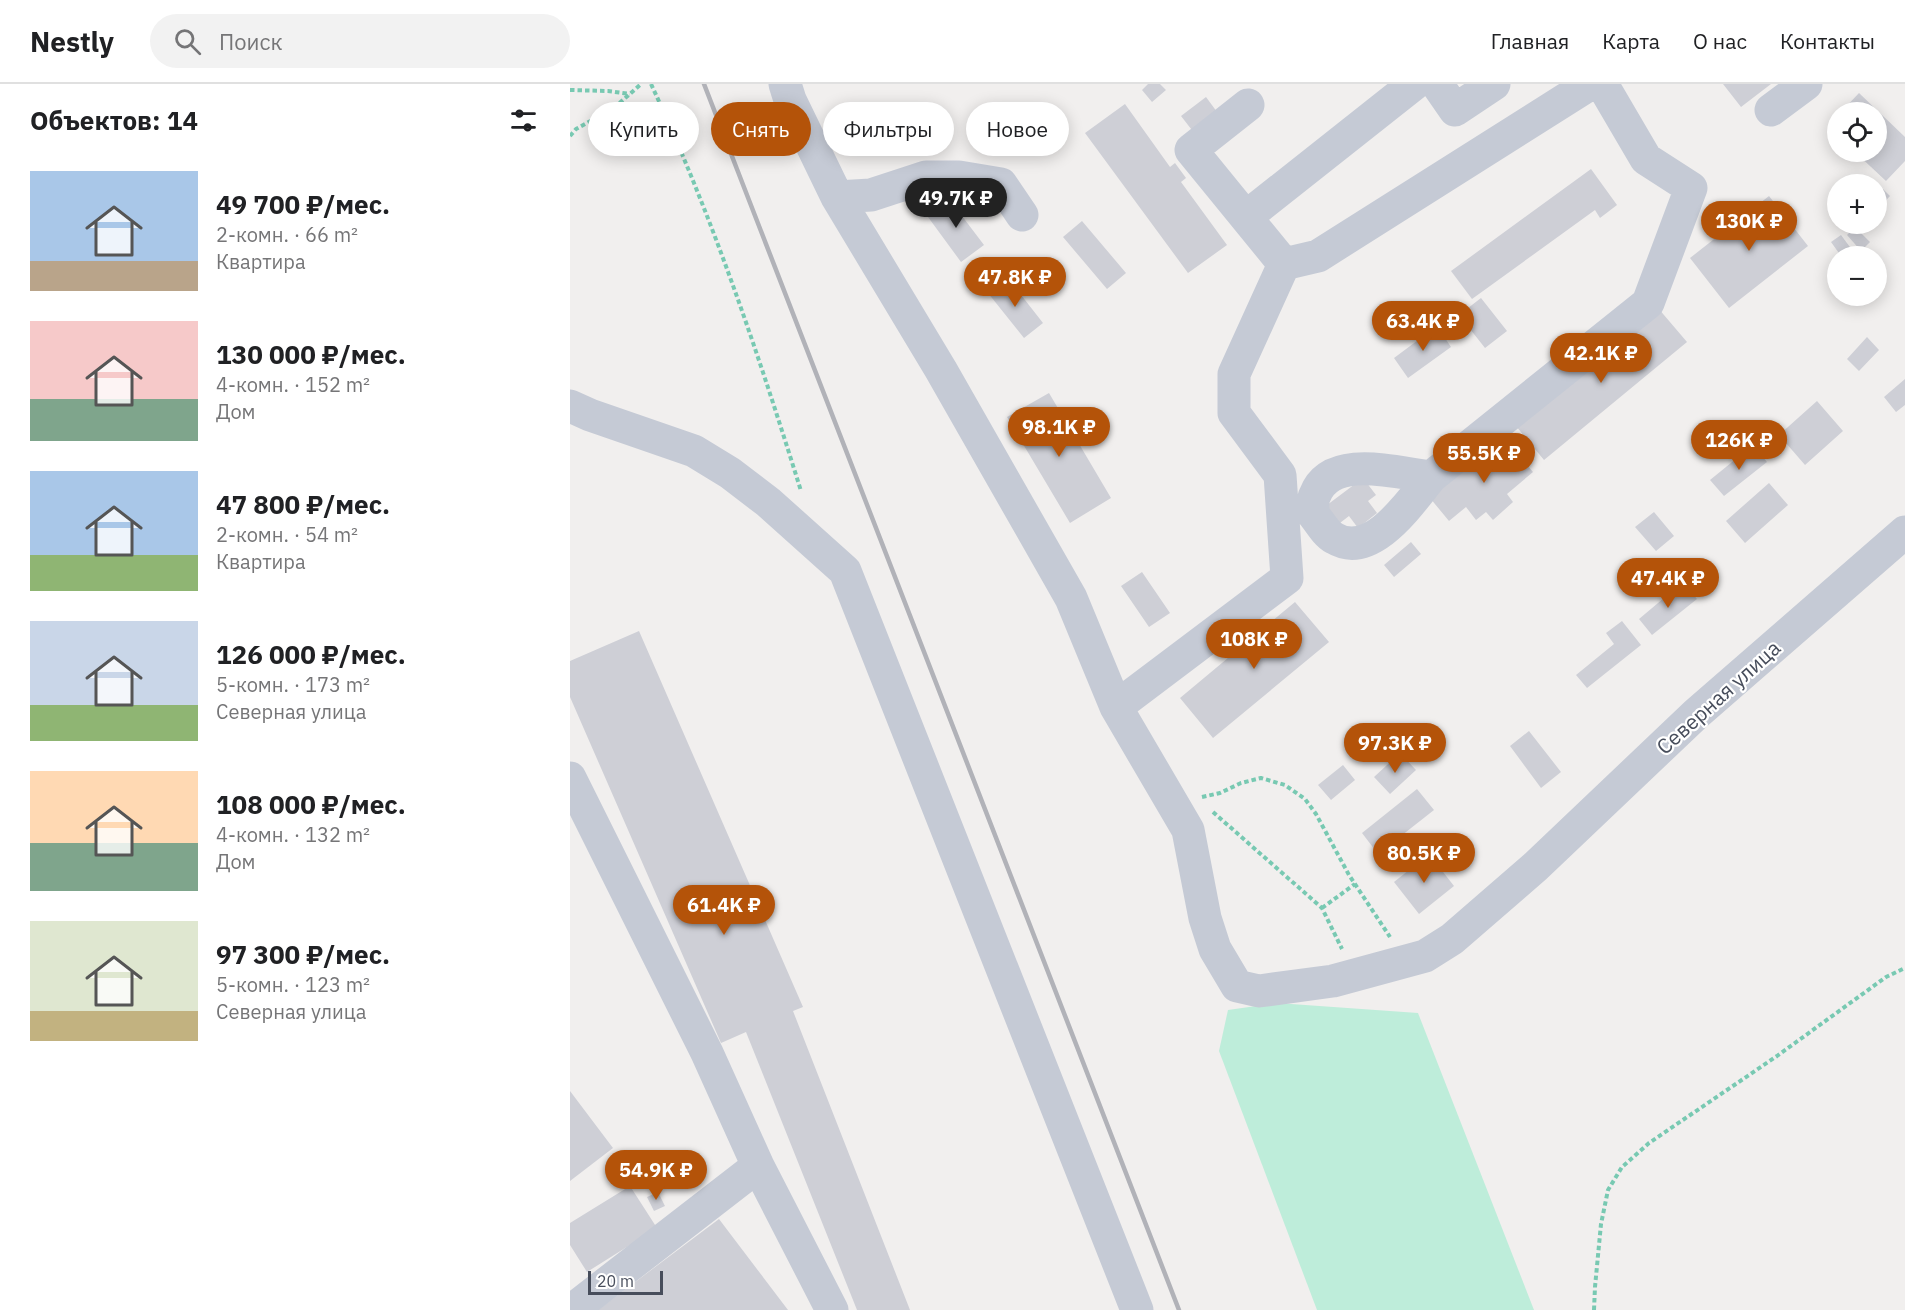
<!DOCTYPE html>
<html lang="ru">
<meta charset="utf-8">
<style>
:root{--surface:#fff;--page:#f2f2f2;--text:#202124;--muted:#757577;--line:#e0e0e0;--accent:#b45309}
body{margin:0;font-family:"IBM Plex Sans",sans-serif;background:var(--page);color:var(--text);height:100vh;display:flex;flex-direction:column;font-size:22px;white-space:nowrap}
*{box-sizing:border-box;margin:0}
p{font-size:20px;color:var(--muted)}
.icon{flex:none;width:33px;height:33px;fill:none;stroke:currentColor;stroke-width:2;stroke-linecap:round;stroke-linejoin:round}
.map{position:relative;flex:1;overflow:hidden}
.side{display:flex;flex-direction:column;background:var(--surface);width:570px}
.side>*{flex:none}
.banner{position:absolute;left:18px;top:18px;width:570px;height:54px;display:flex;gap:12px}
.tools{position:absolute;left:1257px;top:18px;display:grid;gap:12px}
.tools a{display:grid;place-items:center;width:60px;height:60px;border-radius:50%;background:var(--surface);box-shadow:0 3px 15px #0003;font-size:30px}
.scale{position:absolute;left:18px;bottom:15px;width:75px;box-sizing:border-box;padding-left:6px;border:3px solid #474d5b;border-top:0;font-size:16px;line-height:21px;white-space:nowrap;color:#474d5b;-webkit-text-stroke:4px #fff;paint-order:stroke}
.price{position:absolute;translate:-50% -51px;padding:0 14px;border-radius:21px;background:var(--accent);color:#fff;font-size:20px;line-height:39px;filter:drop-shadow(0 2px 3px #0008)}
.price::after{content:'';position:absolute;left:50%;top:36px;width:18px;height:14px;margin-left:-9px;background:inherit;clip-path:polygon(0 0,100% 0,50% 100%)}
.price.selected{background:#222;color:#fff}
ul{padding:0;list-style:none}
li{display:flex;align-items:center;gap:18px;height:150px;padding:0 30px}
li span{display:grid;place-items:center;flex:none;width:168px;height:120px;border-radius:0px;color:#555}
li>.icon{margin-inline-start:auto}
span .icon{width:72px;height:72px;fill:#fffc;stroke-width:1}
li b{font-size:26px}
h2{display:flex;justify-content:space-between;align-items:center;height:72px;padding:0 30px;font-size:26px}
.tag{padding:0 21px;border-radius:27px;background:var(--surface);box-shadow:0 3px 15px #0003;font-size:21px;line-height:54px}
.tag.selected{background:var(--accent);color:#fff}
header{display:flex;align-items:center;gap:36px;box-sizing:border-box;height:84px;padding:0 30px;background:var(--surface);border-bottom:2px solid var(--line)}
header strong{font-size:28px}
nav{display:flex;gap:33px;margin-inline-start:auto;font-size:21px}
.search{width:420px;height:54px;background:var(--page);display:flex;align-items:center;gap:15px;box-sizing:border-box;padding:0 21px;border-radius:33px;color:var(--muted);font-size:22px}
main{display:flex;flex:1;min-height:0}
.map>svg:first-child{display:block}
.green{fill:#beedda}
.building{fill:#cecfd6}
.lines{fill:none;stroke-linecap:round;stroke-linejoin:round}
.path{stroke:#78c9b2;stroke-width:4;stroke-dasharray:4.5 3;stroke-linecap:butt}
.minor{stroke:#c5cad5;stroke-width:33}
.rail{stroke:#b1b2b8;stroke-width:4.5}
.labels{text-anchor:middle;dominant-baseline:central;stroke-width:4.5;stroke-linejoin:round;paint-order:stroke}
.street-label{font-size:21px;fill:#474d5b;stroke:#fff}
</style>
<header>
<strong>Nestly</strong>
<div class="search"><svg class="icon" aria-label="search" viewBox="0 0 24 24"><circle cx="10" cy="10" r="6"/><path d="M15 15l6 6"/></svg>Поиск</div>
<nav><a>Главная</a><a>Карта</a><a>О нас</a><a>Контакты</a></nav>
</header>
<main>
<section class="side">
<h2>Объектов: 14<svg class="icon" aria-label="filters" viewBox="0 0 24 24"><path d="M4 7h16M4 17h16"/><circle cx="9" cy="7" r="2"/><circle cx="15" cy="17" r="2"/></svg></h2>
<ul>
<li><span style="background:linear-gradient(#a9c7e8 75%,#b9a48a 0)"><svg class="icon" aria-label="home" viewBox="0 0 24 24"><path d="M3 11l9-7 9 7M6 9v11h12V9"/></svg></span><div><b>49 700 ₽/мес.</b><p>2-комн. · 66 m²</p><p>Квартира</p></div></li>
<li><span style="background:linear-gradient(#f6c9c9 65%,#7fa58c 0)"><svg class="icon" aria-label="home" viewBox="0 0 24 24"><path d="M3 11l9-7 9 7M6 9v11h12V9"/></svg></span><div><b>130 000 ₽/мес.</b><p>4-комн. · 152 m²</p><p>Дом</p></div></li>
<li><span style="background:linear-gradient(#a9c7e8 70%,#8fb573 0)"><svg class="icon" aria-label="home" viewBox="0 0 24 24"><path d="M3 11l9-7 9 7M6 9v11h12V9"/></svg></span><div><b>47 800 ₽/мес.</b><p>2-комн. · 54 m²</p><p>Квартира</p></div></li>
<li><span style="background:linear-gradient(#c9d6e8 70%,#8fb573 0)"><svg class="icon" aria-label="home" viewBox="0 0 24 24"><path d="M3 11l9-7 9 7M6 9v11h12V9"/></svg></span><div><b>126 000 ₽/мес.</b><p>5-комн. · 173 m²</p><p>Северная улица</p></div></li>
<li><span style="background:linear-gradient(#ffd9b3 60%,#7fa58c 0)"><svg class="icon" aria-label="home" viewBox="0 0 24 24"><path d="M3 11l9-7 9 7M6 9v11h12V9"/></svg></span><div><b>108 000 ₽/мес.</b><p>4-комн. · 132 m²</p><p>Дом</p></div></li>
<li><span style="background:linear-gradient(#dfe7d0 75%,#c2b280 0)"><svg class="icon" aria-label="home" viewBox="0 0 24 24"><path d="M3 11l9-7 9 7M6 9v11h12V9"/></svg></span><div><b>97 300 ₽/мес.</b><p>5-комн. · 123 m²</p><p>Северная улица</p></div></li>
</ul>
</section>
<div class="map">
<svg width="1335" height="1226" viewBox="0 0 1335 1226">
<rect width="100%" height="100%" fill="#f1efee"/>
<path class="green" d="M707,919l141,10 116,297h-217l-98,-259 9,-41z"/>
<path class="building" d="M578,0h12l6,6 -14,12 -10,-12z
M1153,0h48l-30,23z
M1289,9l46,44v24l-19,20 -31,-29h21v-40h-35z
M636,13l14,19 -25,18 -14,-18z
M555,20l45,63 5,-4 11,15 -5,4 46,63 -39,28 -103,-140z
M1268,32v19l-10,-9z
M1021,85l26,36 -17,13 -5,-8 -123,89 -21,-28z
M1313,105l7,7 -14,15v-16z
M388,111l11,16 -7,5 22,29 -23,17 -33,-45z
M1199,112l39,50 -79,62 -39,-50z
M512,137l44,52 -19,16 -44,-52z
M1285,143l15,15 -9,9 -14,-16z
M1271,151l14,19 -3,2h-11l-10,-14z
M437,193l36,46 -19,15 -36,-45z
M911,214l26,33 -22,17 -26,-33z
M1088,224l29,34 -143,118 -28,-34z
M867,242l14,21 -43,31 -14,-20z
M1297,253l12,13 -20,21 -12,-12z
M1335,295v26l-9,7 -12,-15z
M479,309l62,105 -41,25 -63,-106z
M1247,317l26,30 -38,34 -26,-30z
M933,353l30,35 -26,22 6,8 -20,18 -7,-8 -10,8 -10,-13 -17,14 -19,-23z
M1183,361l14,17 -43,34 -14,-16z
M793,394l13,17 -8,6 9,12 -19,15 -9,-12 -13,10 -13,-18z
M1199,399l19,22 -43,38 -19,-22z
M1084,428l20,24 -18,15 -21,-24z
M841,458l10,12 -27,23 -10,-12z
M572,488l28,41 -21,14 -28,-41z
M1113,498l14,17 -45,36 -13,-16z
M725,518l34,40 -116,96 -33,-40z
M1052,537l19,24 -54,43 -11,-13 38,-31 -8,-11z
M69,547l164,376 -10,4 117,299h-53l-111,-278 -25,11 -151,-346v-36z
M959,647l32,41 -20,16 -31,-42z
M830,669l16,17 -26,24 -16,-17z
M773,681l12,15 -24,20 -13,-15z
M847,705l17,21 -56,44 -16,-21z
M859,770l25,32 -35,28 -25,-32z
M0,1007l43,57 -43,33z
M60,1102l27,42 -70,44 -17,-27v-22z
M88,1108l7,14 -11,5 -7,-14z
M149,1135l69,91h-190z"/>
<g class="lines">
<path class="path" d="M81,0c61,131 107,269 150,407
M0,6l38,1 22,3
M0,52l6,-7 38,-21 27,-24
M632,713l18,-4 21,-10 20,-5 24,7 20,14 11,15 33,61 41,62
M643,728l109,96 20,41
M752,824l33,-24
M1024,1226l1,-23 6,-63 7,-34 14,-23 27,-24 128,-87 109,-79 19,-9"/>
<path class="minor" d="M215,0l5,16 47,97 104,173 130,228 45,109 72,123 17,88 10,31 22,37 22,5 74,-10 92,-25 27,-17 83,-72 161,-153 209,-182
M867,0l18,26 39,-26
M1201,26l35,-26
M267,113l34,-2 55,-18h33l42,7 21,31
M676,133l168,-133
M714,180l34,-8 272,-172
M0,322l20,9 104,36 36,22 38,29 77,69 292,739
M861,393c-35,-4 -100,-24 -116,18 -3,5 -2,13 -2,19 6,7 13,20 21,24 38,23 77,-37 97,-61l217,-174 43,-115 -45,-29 -44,-75
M546,623l171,-129 -7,-103 -46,-62v-39l50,-110 -93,-114 57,-45
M0,694l137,275 51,113 74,144
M2,1226l186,-144"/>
<path class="rail" d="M134,0l475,1226"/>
</g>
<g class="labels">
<g class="street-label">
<text transform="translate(1148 613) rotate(-42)">Северная улица</text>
</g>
</g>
</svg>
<div class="tools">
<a><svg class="icon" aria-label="locate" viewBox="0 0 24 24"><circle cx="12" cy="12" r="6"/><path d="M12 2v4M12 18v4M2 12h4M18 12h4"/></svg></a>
<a>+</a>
<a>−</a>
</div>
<div class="scale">20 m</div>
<b class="price selected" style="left:386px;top:145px">49.7K ₽</b>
<b class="price" style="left:1179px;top:168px">130K ₽</b>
<b class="price" style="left:445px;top:224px">47.8K ₽</b>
<b class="price" style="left:853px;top:268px">63.4K ₽</b>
<b class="price" style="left:1031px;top:300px">42.1K ₽</b>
<b class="price" style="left:489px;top:374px">98.1K ₽</b>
<b class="price" style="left:1169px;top:387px">126K ₽</b>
<b class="price" style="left:914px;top:400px">55.5K ₽</b>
<b class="price" style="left:1098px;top:525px">47.4K ₽</b>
<b class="price" style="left:684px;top:586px">108K ₽</b>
<b class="price" style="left:825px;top:690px">97.3K ₽</b>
<b class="price" style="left:854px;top:800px">80.5K ₽</b>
<b class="price" style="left:154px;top:852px">61.4K ₽</b>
<b class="price" style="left:86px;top:1117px">54.9K ₽</b>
<div class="banner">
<a class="tag">Купить</a>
<a class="tag selected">Снять</a>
<a class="tag">Фильтры</a>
<a class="tag">Новое</a>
</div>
</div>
</main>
